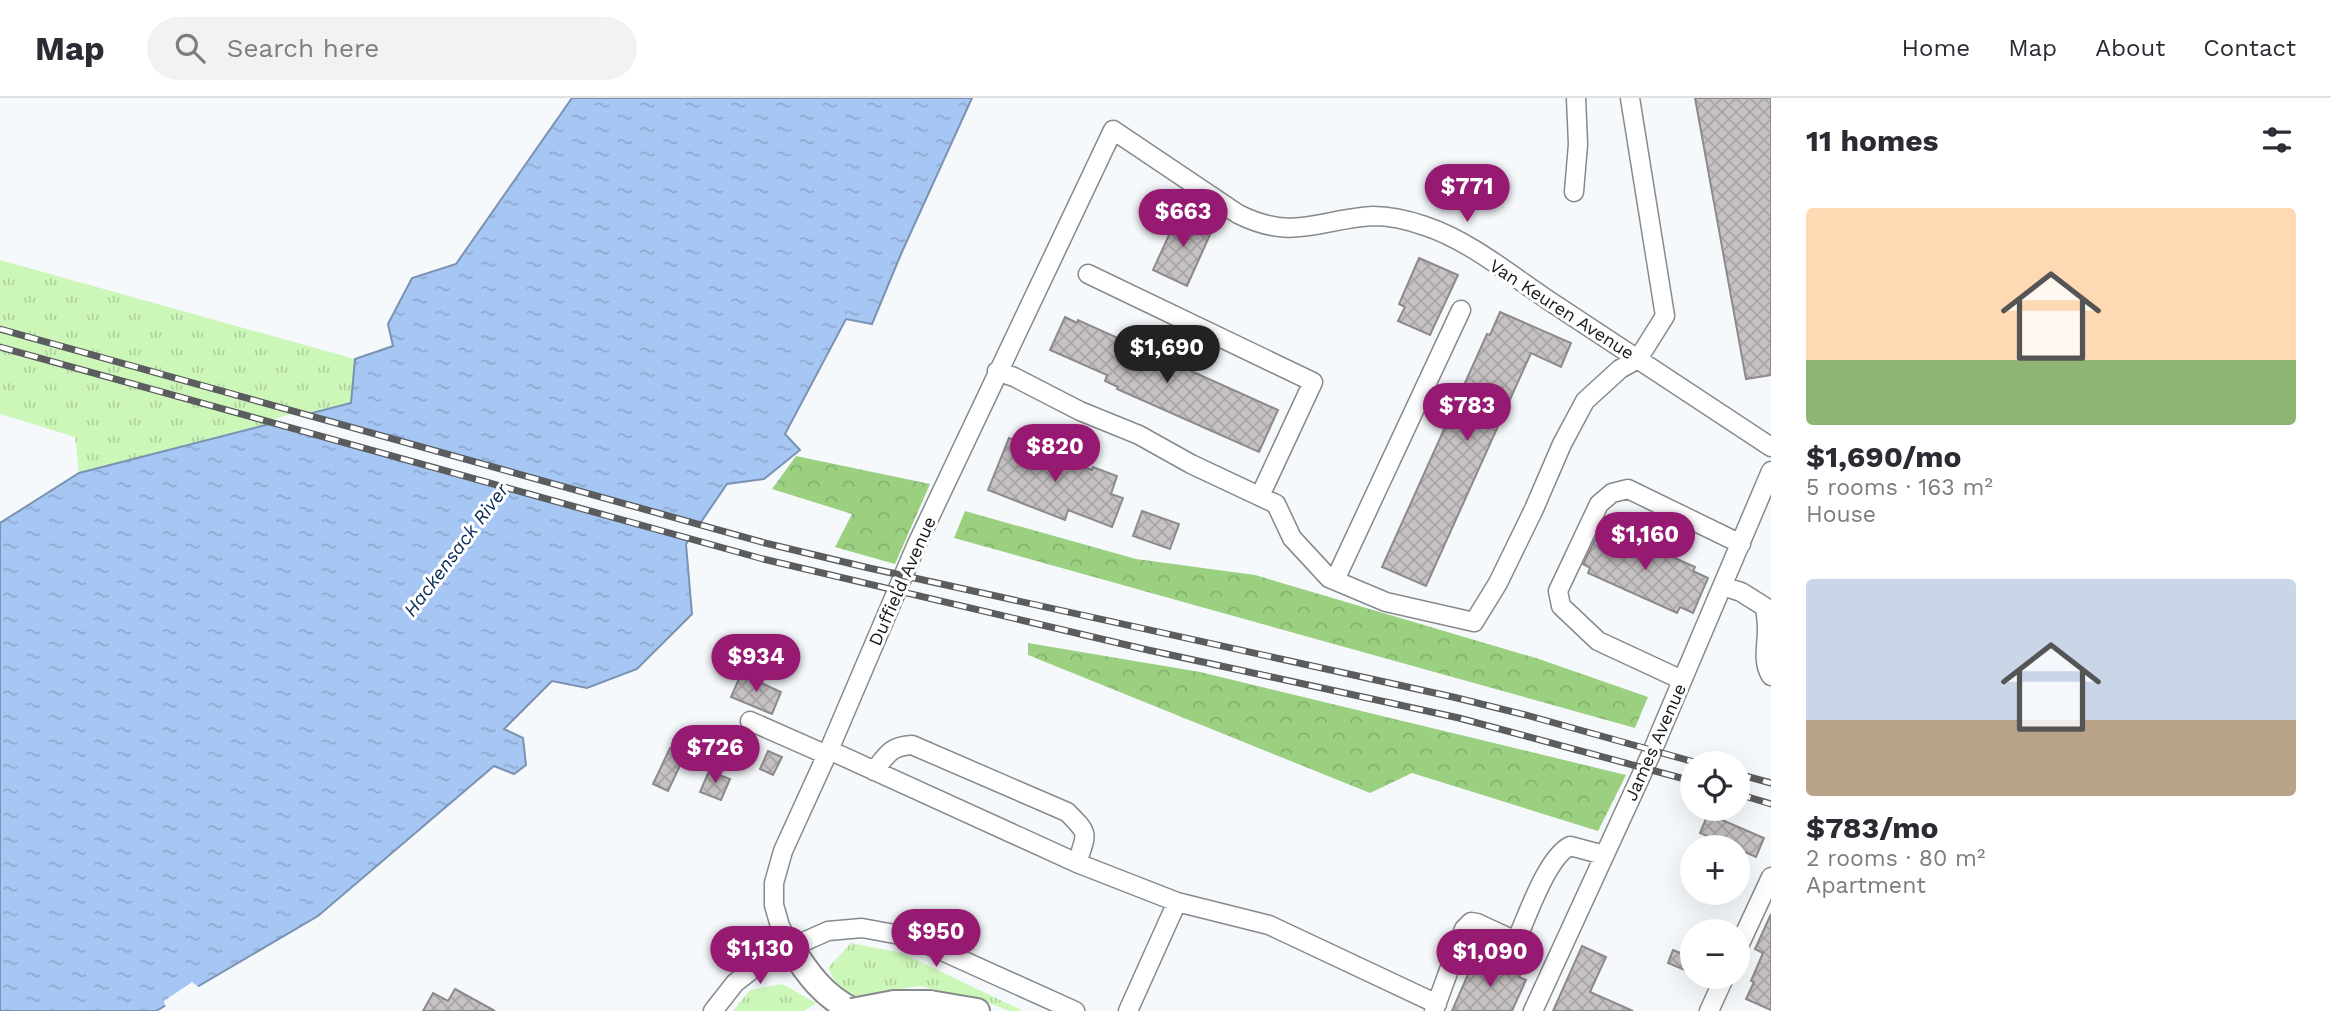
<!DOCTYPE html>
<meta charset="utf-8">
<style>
:root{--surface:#fff;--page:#f2f2f3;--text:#2b2b33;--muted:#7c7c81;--line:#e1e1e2;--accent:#971a72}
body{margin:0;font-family:"Work Sans",sans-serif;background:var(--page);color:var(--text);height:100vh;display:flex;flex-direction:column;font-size:26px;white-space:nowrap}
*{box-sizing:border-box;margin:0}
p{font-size:23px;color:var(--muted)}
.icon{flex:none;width:38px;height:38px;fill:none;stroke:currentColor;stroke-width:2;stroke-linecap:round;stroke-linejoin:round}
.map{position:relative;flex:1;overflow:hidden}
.panel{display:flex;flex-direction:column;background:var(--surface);width:560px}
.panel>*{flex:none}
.controls{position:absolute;left:1680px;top:653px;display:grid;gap:14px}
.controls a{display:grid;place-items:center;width:70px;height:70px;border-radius:50%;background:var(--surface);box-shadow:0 7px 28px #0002;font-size:35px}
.price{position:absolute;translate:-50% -60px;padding:0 16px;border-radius:24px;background:var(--accent);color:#fff;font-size:23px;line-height:46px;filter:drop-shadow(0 2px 4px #0008)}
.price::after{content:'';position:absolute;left:50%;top:42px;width:21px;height:16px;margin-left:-10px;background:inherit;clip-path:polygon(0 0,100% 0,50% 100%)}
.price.current{background:#222;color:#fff}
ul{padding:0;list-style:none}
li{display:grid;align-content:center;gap:14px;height:371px;padding:0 35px}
li span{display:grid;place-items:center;height:217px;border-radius:7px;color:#555}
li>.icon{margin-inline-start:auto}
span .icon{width:126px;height:126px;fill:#fffc;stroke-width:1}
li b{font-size:30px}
h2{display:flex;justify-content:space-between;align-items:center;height:84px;padding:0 35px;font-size:30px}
header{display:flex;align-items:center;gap:42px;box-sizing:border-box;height:98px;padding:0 35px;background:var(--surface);border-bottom:2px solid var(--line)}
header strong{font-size:33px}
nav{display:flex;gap:38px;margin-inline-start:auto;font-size:24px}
.search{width:490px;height:63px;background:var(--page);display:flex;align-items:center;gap:18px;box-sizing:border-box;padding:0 24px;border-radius:38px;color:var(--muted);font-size:26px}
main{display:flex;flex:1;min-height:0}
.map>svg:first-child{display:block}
.grass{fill:url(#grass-tufts)}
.forest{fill:url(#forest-crowns)}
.water{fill:url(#water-ripples);stroke:#7b92b2;stroke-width:2}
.pier{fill:#f6f9fc}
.building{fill:url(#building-cross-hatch);stroke:#8e8a8b;stroke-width:2}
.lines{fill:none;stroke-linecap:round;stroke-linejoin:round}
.minor-casing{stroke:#878a8d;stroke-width:21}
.highway-casing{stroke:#878a8d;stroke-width:28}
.minor{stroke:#fff;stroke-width:18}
.highway{stroke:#fff;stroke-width:24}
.rail-casing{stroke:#5a5c5e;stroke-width:7}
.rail{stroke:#fff;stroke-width:4.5;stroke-dasharray:13;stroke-linecap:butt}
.highway-bridge-casing{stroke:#878a8d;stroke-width:28;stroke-linecap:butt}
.highway-bridge{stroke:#fff;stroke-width:24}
.labels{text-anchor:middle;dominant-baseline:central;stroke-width:6;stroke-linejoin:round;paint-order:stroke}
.street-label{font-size:18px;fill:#161819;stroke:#fff}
.water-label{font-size:19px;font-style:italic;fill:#082a57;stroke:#fff}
</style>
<header>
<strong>Map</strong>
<div class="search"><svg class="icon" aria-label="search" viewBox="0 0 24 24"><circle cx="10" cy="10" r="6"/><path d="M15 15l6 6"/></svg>Search here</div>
<nav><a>Home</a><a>Map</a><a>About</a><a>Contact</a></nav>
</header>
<main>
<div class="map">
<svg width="1771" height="913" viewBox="0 0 1771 913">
<defs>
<pattern id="grass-tufts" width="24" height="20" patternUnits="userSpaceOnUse" patternTransform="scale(1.75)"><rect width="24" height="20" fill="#cdf6b9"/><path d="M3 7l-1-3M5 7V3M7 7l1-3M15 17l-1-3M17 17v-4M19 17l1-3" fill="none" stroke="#afd29e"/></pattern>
<pattern id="forest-crowns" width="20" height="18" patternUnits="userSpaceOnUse" patternTransform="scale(1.75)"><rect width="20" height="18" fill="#9bd081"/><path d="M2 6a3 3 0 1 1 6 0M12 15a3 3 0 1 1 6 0" fill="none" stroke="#85b26f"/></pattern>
<pattern id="water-ripples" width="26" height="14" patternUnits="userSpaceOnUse" patternTransform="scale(1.75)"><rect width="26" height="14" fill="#a6c6f3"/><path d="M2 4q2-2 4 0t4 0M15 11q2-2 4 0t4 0" fill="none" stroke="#8ea9d0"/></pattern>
<pattern id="building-cross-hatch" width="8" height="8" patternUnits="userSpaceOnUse" patternTransform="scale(1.75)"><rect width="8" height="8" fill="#c6c1c2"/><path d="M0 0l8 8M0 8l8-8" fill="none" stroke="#a9a5a6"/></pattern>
</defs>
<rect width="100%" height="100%" fill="#f6f9fc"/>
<path class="grass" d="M0,162l355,99 -3,44 -75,26 -198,44 -4,-36 -75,-23z
M851,845l51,10 121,58h-13l-34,-13 -57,-12 -75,12 -16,-30z
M782,886l34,19 -12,8h-71l17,-21z"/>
<path class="forest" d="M796,358l134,28 -35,80 -60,-17 17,-33 -80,-25z
M965,413l171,48 119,16 284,84 109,38 -13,31 -681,-190z
M1028,545l172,29 426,103 -28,56 -186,-58 -42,20 -342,-138z"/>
<path class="water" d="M572,0h400l-71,156 -29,70 -26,-5 -61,115 15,16 -36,29 -37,5 -41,60 6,70 -55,55 -50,19 -35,-7 -48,48 19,9 3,27 -12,9 -20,-8 -176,150 -162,95h-156v-488l79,-50 272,-70 4,-44 38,-13 -5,-22 24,-46 44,-14z"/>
<path class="pier" d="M303,313l20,6 381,107 -12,18 -429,-120z
M192,884l8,6 -34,21 -2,-8z"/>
<path class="building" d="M1695,0h76v277l-25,4z
M1179,115l34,15 -26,58 -34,-16z
M1419,160l39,17 -28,60 -32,-14 7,-14 -6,-3z
M1500,214l71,31 -10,24 -30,-14 -105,233 -44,-19 105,-233 3,1z
M1065,219l12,6 1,-3 200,90 -19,42 -142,-63 1,-2 -13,-6 2,-6 -57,-25z
M1009,340l83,32 1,-3 24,9 -6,18 12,4 -11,29 -44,-17 -3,10 -77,-30z
M1142,413l37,13 -9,25 -37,-13z
M1608,430l87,39 -2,4 15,7 -15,35 -13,-6 -3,6 -89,-40 2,-5 -7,-4 17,-34 6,2z
M741,576l40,18 -9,22 -41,-17z
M670,650l15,7 -17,36 -15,-7z
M768,653l14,6 -9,18 -13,-6z
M709,673l21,8 -9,21 -21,-8z
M1708,716l56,24 -8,19 -56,-24z
M1771,816v96l-25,-11 8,-17 -3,-1 12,-28 -8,-4z
M1582,848l24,11 -16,35 43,19h-80z
M1673,852l19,8v15l-24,-10z
M1475,860l30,13 2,-5 14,7 -2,4 7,3 -14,31h-60z
M455,891l40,22h-72l10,-18 15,8z"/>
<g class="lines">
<g class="minor-casing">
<path id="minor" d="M1574,94l4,-48 -2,-46
M1088,176l225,108 -53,114
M997,273l17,6 66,34 59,24 52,29 85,40 16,34 37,40 57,24 88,20 24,-39 36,-74 28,-65 23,-43 35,-32 18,-10 27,-43 -35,-218
M1335,482l126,-270
M1723,488l18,6 24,15c1,7 2,16 2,23 0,16 -5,32 4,46
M1682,582l-84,-39 -37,-35 -3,-15 41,-87 13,-11 16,-4 113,55
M750,623l77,34
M829,652l248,113 100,39 92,23 168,79
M874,673c13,-16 16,-25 38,-26l155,67c23,23 20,20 10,51
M790,848l-10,-20 -6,-21v-22l9,-32 46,-101 87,-204 197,-416 125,84c56,28 81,5 135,2 19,0 35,4 52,10 43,14 86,49 123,74 75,49 149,98 223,147
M1738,850l33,-71
M713,913l22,-28 32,-25 61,-27 34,-3 49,9 164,74
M1128,913l49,-109
M1434,913l30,-82 7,-7 6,1 39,18c11,-24 31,-84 54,-95l34,9
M1533,913l118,-257 120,-283
M1709,913l16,-35"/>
</g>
<g class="highway-casing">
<path id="highway" d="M790,848c17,27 34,51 64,65
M930,905l47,8"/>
</g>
<use href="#minor" class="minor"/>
<use href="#highway" class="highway"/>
<g class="rail-casing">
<path id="rail" d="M0,231l765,214 104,25 584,129 73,18 172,48
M0,249l763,212 385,91 311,68 233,63
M1738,676l33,9
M1738,696l33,10"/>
</g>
<use href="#rail" class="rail"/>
<g class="highway-bridge-casing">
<path id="highway-bridge" d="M852,913l42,-8h36"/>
</g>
<use href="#highway-bridge" class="highway-bridge"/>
</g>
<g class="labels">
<g class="street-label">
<text transform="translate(1562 211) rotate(33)">Van Keuren Avenue</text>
<text transform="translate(902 483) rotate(-66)">Duffield Avenue</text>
<text transform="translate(1655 644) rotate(-66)">James Avenue</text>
</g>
<g class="water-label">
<text transform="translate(456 452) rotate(-53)">Hackensack River</text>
</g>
</g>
</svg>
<div class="controls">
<a><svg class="icon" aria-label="locate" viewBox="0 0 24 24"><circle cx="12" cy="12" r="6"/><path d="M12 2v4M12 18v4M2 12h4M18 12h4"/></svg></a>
<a>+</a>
<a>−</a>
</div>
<b class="price" style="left:1467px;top:126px">$771</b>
<b class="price" style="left:1183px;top:151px">$663</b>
<b class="price current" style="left:1167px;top:287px">$1,690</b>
<b class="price" style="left:1467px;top:345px">$783</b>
<b class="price" style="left:1055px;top:386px">$820</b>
<b class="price" style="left:1645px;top:474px">$1,160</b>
<b class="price" style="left:756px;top:596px">$934</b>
<b class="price" style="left:715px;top:687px">$726</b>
<b class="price" style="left:936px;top:871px">$950</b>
<b class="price" style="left:760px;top:888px">$1,130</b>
<b class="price" style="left:1490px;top:891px">$1,090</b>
</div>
<section class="panel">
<h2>11 homes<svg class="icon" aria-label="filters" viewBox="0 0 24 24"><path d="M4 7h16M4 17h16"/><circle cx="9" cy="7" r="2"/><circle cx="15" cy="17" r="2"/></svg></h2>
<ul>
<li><span style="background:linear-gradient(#ffd9b3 70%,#8fb573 0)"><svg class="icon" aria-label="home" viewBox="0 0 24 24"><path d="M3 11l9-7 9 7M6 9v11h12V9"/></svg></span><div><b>$1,690/mo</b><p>5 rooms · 163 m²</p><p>House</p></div></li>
<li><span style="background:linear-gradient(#c9d6e8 65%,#b9a48a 0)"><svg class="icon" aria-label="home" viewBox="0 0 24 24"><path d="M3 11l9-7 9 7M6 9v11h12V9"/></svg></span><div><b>$783/mo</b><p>2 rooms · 80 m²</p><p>Apartment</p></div></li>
</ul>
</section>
</main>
